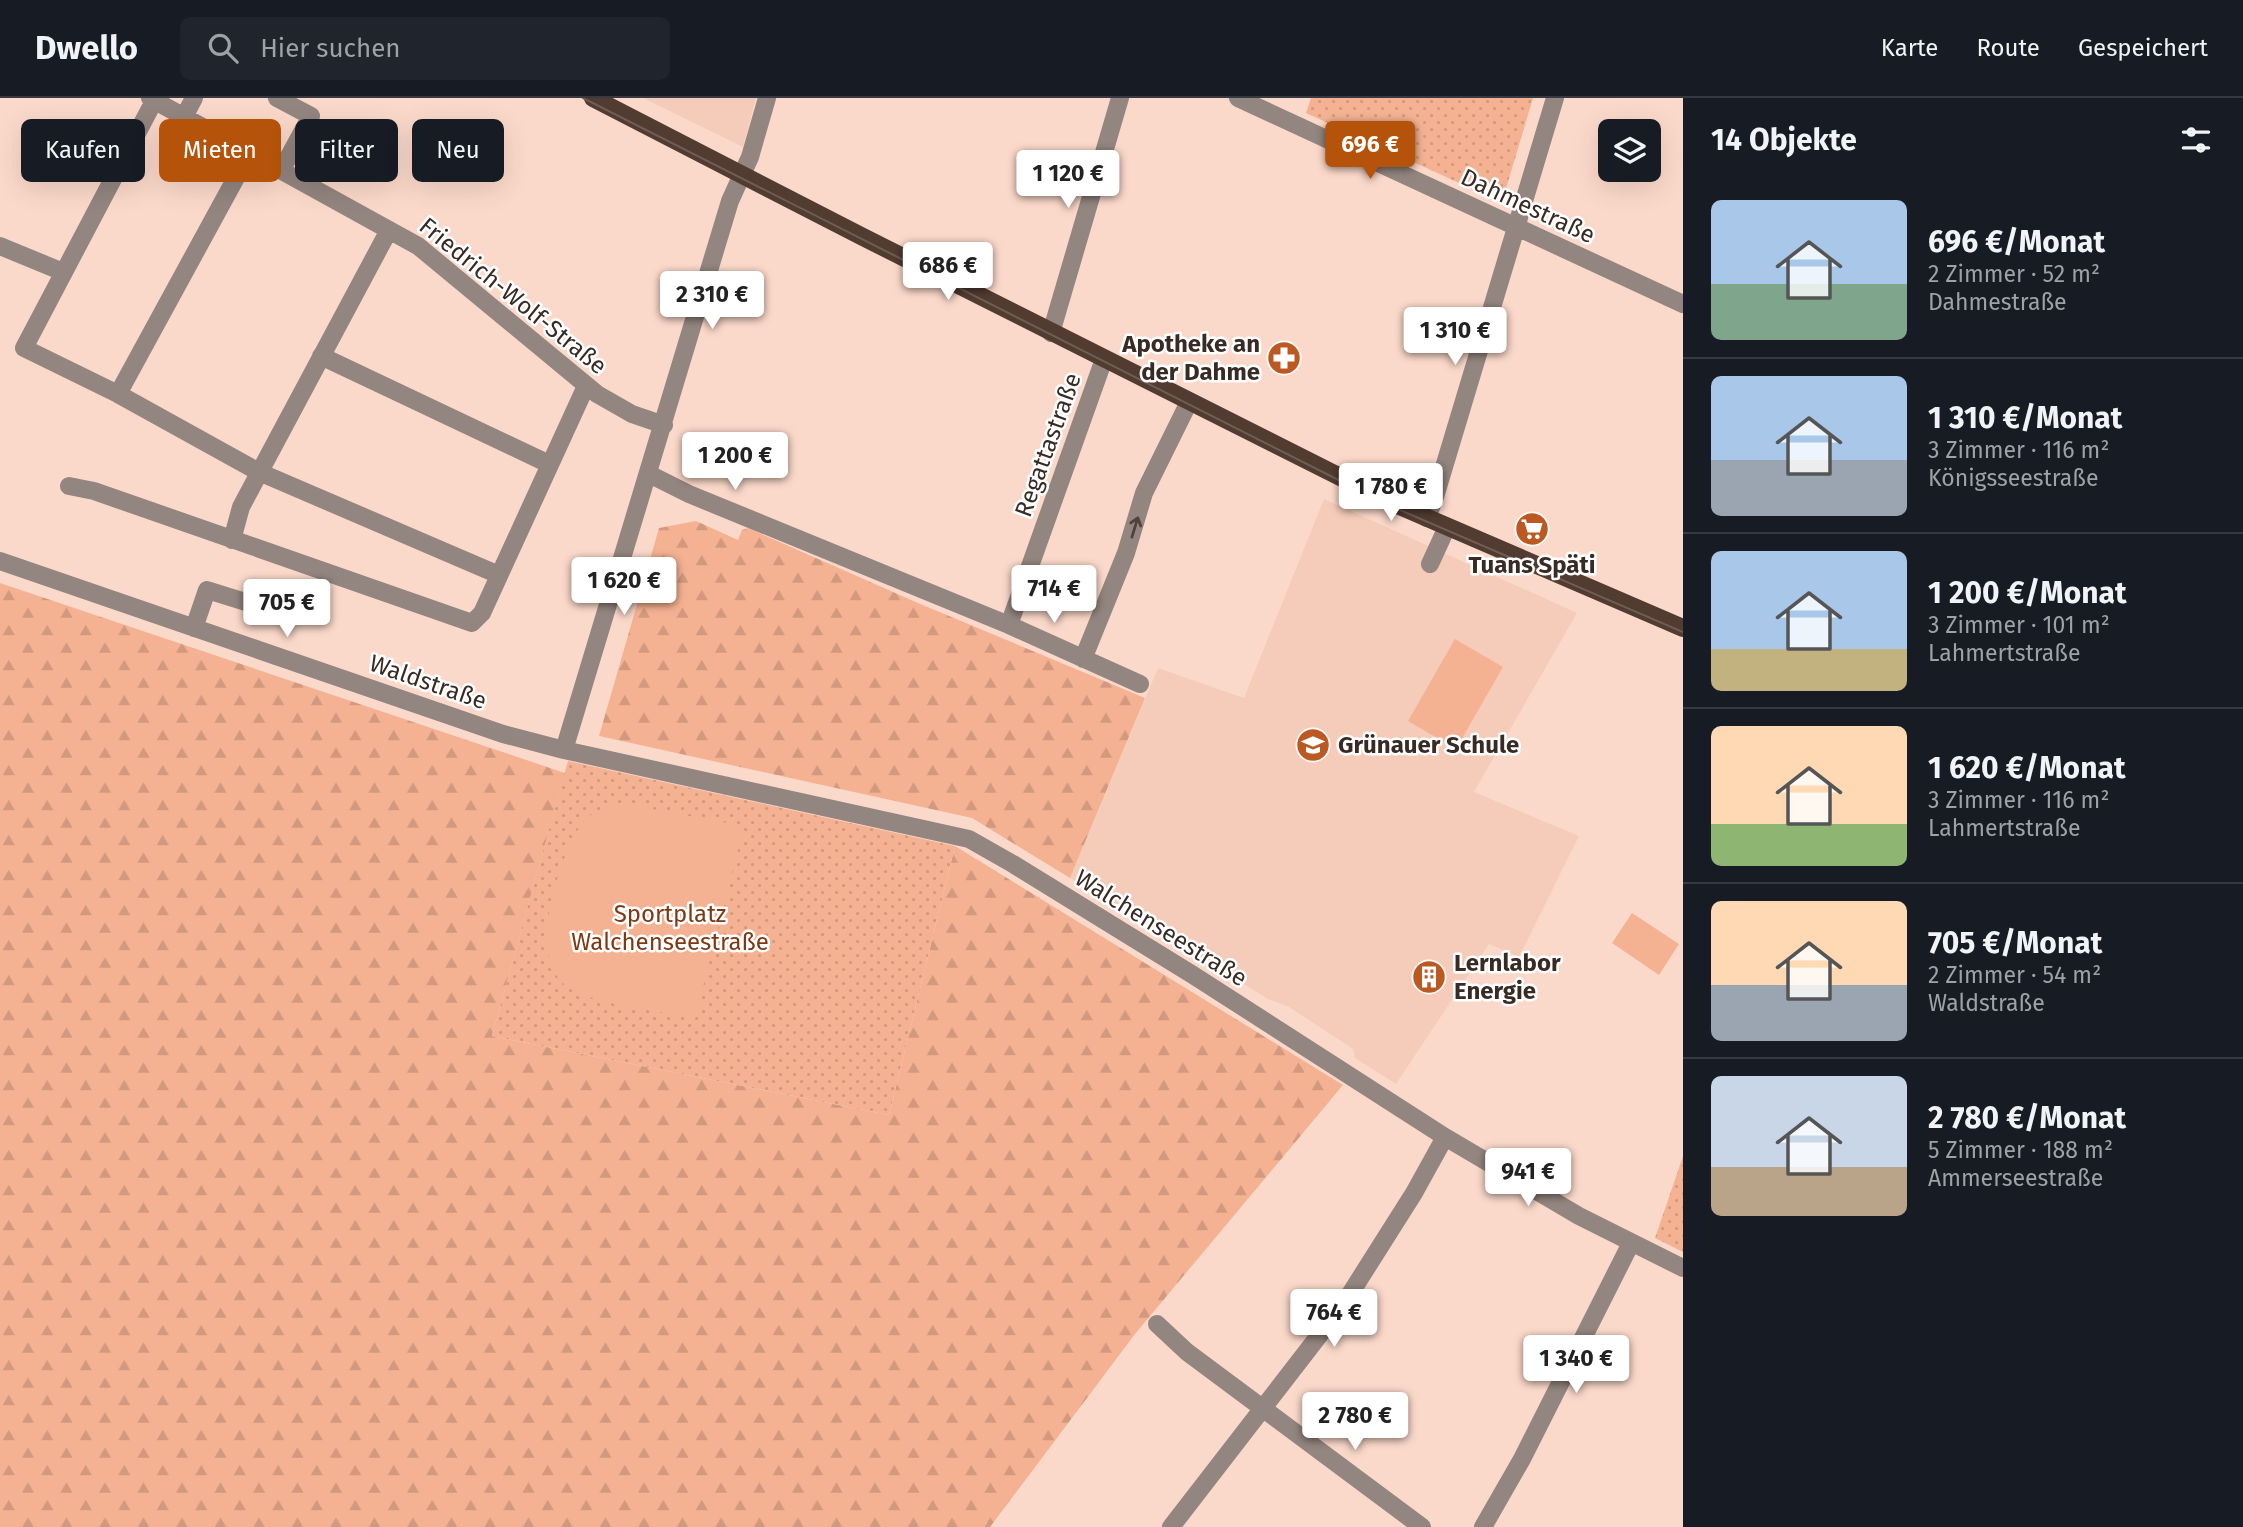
<!DOCTYPE html>
<html lang="de">
<meta charset="utf-8">
<style>
:root{--surface:#171b24;--page:#20242c;--text:#f1f3f6;--muted:#9ea1a6;--line:#363941;--accent:#b45309}
body{margin:0;font-family:"Fira Sans",sans-serif;background:var(--page);color:var(--text);height:100vh;display:flex;flex-direction:column;font-size:26px;white-space:nowrap}
*{box-sizing:border-box;margin:0}
p{font-size:23px;color:var(--muted)}
.icon{flex:none;width:38px;height:38px;fill:none;stroke:currentColor;stroke-width:2;stroke-linecap:round;stroke-linejoin:round}
.map{position:relative;flex:1;overflow:hidden}
.details{display:flex;flex-direction:column;background:var(--surface);width:560px}
.details>*{flex:none}
.guide{position:absolute;left:21px;top:21px;width:665px;height:63px;display:flex;gap:14px}
.buttons{position:absolute;left:1598px;top:21px;display:grid;gap:14px}
.buttons a{display:grid;place-items:center;width:63px;height:63px;border-radius:10px;background:var(--surface);box-shadow:0 7px 28px #0002;font-size:35px}
.price{position:absolute;translate:-50% -60px;padding:0 16px;border-radius:7px;background:#fff;color:#222;font-size:23px;line-height:46px;filter:drop-shadow(0 2px 4px #0008)}
.price::after{content:'';position:absolute;left:50%;top:42px;width:21px;height:16px;margin-left:-10px;background:inherit;clip-path:polygon(0 0,100% 0,50% 100%)}
.price.on{background:var(--accent);color:#fff}
ul{padding:0;list-style:none}
li{display:flex;align-items:center;gap:21px;height:175px;padding:0 28px}
li+li{border-top:2px solid var(--line)}
li span{display:grid;place-items:center;flex:none;width:196px;height:140px;border-radius:10px;color:#555}
li>.icon{margin-inline-start:auto}
span .icon{width:84px;height:84px;fill:#fffc;stroke-width:1}
li b{font-size:30px}
h2{display:flex;justify-content:space-between;align-items:center;height:84px;padding:0 28px;font-size:30px}
.chip{padding:0 24px;border-radius:10px;background:var(--surface);box-shadow:0 7px 28px #0002;font-size:24px;line-height:63px}
.chip.on{background:var(--accent);color:#fff}
header{display:flex;align-items:center;gap:42px;box-sizing:border-box;height:98px;padding:0 35px;background:var(--surface);border-bottom:2px solid var(--line)}
header strong{font-size:33px}
nav{display:flex;gap:38px;margin-inline-start:auto;font-size:24px}
.search{width:490px;height:63px;background:var(--page);display:flex;align-items:center;gap:18px;box-sizing:border-box;padding:0 24px;border-radius:10px;color:var(--muted);font-size:26px}
main{display:flex;flex:1;min-height:0}
.map>svg:first-child{display:block}
.built{fill:#f5ccb9}
.forest{fill:url(#forest-firs)}
.park{fill:url(#park-dots)}
.pitch{fill:#f5b293}
.lines{fill:none;stroke-linecap:round;stroke-linejoin:round}
.minor{stroke:#93857f;stroke-width:18}
.major{stroke:#523b31;stroke-width:18}
.tram{stroke:#705d55;stroke-width:2}
.oneway{stroke:#4f423c}
.labels{text-anchor:middle;dominant-baseline:central;stroke-width:5;stroke-linejoin:round;paint-order:stroke}
.street-label{font-size:24px;fill:#382b25;stroke:#fff}
.poi-label{font-size:24px;font-weight:bold;fill:#382b25;stroke:#fff;text-anchor:start}
.park-label{font-size:24px;fill:#7e3812;stroke:#fff}
</style>
<header>
<strong>Dwello</strong>
<div class="search"><svg class="icon" aria-label="search" viewBox="0 0 24 24"><circle cx="10" cy="10" r="6"/><path d="M15 15l6 6"/></svg>Hier suchen</div>
<nav><a>Karte</a><a>Route</a><a>Gespeichert</a></nav>
</header>
<main>
<div class="map">
<svg width="1683" height="1429" viewBox="0 0 1683 1429">
<defs>
<pattern id="forest-firs" width="22" height="20" patternUnits="userSpaceOnUse" patternTransform="scale(1.75)"><rect width="22" height="20" fill="#f5b293"/><path d="M5 1l3.5 6h-7zM16 11l3.5 6h-7z" fill="#d3997f"/></pattern>
<pattern id="park-dots" width="8" height="8" patternUnits="userSpaceOnUse" patternTransform="scale(1.75)"><rect width="8" height="8" fill="#f5b293"/><path d="M2 2h.1M6 6h.1" fill="none" stroke="#d3997f" stroke-width="1.8" stroke-linecap="round"/></pattern>
</defs>
<rect width="100%" height="100%" fill="#fbd9ca"/>
<path class="built" d="M643,0h113l-13,49z
M1324,401l253,114 -103,179 105,44 -60,121 -30,-13 -93,140 -41,-26 -2,-9 -64,-42 -21,-8 -198,-121 88,-210 86,30z"/>
<path class="forest" d="M696,423l42,19 4,-10 6,-2 170,75 227,95 -75,180 -98,-60 -373,-82 60,-208z
M0,485l565,190 -73,263 397,79 66,-269 388,239 -208,249 -145,193h-990z"/>
<path class="park" d="M1311,0h222l-28,94 -13,6 -186,-85z
M568,663l387,85 -66,269 -397,-79z
M1683,1058v96l-28,-14z"/>
<path class="pitch" d="M1455,541l48,28 -47,82 -48,-28z
M625,706l119,22 -49,192c-31,-6 -105,-14 -129,-32 -12,-9 -18,-26 -19,-42 -3,-30 18,-104 39,-125 12,-11 25,-13 39,-15z
M1632,815l47,31 -20,31 -47,-32z"/>
<g class="lines">
<path class="minor" d="M150,0l268,148 179,148 35,20 32,11
M277,0l34,18 -29,53
M1238,0l445,206
M154,3l-130,247 94,46 141,78 240,103
M184,19l10,-19
M0,148l63,26
M1051,235l69,-235
M321,258l228,108
M118,296l132,-242
M649,376l40,20 320,131 131,59
M69,388l25,5 378,132 10,-10 104,-227
M1427,420l8,-21 120,-399
M232,442l9,-33 148,-277
M0,463l503,173 61,16 405,89 44,25 180,111 252,162 134,79 104,52
M1430,466l17,-37
M1009,527l95,-266
M194,530l13,-38 45,14
M1083,561l43,-106 18,-60 45,-91
M564,652l166,-549 20,-44 17,-59
M1157,1226l30,28 235,175
M1171,1429l174,-225 69,-109 31,-56
M1483,1429l39,-68 109,-216"/>
<path class="major" d="M593,0l270,139 525,264 295,127"/>
<path class="tram" d="M583,0l803,406 297,128"/>
</g>
<defs><path id="oneway-shaft" d="M-6 0H5M1.5-3L5.5 0L1.5 3" fill="none" stroke-width="1.6" stroke-linecap="round" stroke-linejoin="round" transform="scale(1.75)"/></defs>
<use class="oneway" href="#oneway-shaft" transform="translate(1135 429) rotate(-73)"/>
<defs>
<g id="pharmacy-disc" transform="scale(1.75)"><circle r="9.5" fill="#bc5922" stroke="#fff"/><path d="M-2-6h4v4h4v4h-4v4h-4v-4h-4v-4h4Z" fill="#fff"/></g>
<g id="supermarket-disc" transform="scale(1.75)"><circle r="9.5" fill="#bc5922" stroke="#fff"/><path d="M-6-5.5h2.5l.6 2H6L4.5 2H-2.5L-4.4-4H-6ZM-1.5 3.2a1.3 1.3 0 1 0 .1 0ZM3 3.2a1.3 1.3 0 1 0 .1 0Z" fill="#fff"/></g>
<g id="school-disc" transform="scale(1.75)"><circle r="9.5" fill="#bc5922" stroke="#fff"/><path d="M0-5L7-2L0 1L-7-2ZM-4 1L0 2.5L4 1V4Q0 6-4 4Z" fill="#fff"/></g>
<g id="building-disc" transform="scale(1.75)"><circle r="9.5" fill="#bc5922" stroke="#fff"/><path d="M-4-6H4V6H1V3H-1V6H-4ZM-2.5-4.3h1.7v1.8h-1.7ZM.8-4.3h1.7v1.8H.8ZM-2.5-1h1.7V.8h-1.7ZM.8-1h1.7V.8H.8Z" fill="#fff"/></g>
</defs>
<g fill-rule="evenodd">
<use href="#pharmacy-disc" x="1284" y="260"/>
<use href="#supermarket-disc" x="1532" y="431"/>
<use href="#school-disc" x="1313" y="647"/>
<use href="#building-disc" x="1429" y="879"/>
</g>
<g class="labels">
<g class="street-label">
<text transform="translate(1528 108) rotate(25)">Dahmestraße</text>
<text transform="translate(513 198) rotate(39)">Friedrich-Wolf-Straße</text>
<text transform="translate(1048 347) rotate(-70)">Regattastraße</text>
<text transform="translate(428 584) rotate(19)">Waldstraße</text>
<text transform="translate(1161 830) rotate(32)">Walchenseestraße</text>
</g>
<g class="poi-label">
<text x="1260" y="246" text-anchor="end">Apotheke an<tspan x="1260" dy="28">der Dahme</tspan></text>
<text x="1532" y="467" text-anchor="middle">Tuans Späti</text>
<text x="1338" y="647">Grünauer Schule</text>
<text x="1454" y="865">Lernlabor<tspan x="1454" dy="28">Energie</tspan></text>
</g>
<g class="park-label">
<text x="670" y="816">Sportplatz<tspan x="670" dy="28">Walchenseestraße</tspan></text>
</g>
</g>
</svg>
<div class="buttons">
<a><svg class="icon" aria-label="layers" viewBox="0 0 24 24"><path d="M12 4l9 5-9 5-9-5zM3 14l9 5 9-5"/></svg></a>
</div>
<b class="price on" style="left:1370px;top:83px">696 €</b>
<b class="price" style="left:1068px;top:112px">1 120 €</b>
<b class="price" style="left:948px;top:204px">686 €</b>
<b class="price" style="left:712px;top:233px">2 310 €</b>
<b class="price" style="left:1455px;top:269px">1 310 €</b>
<b class="price" style="left:735px;top:394px">1 200 €</b>
<b class="price" style="left:1391px;top:425px">1 780 €</b>
<b class="price" style="left:624px;top:519px">1 620 €</b>
<b class="price" style="left:1054px;top:527px">714 €</b>
<b class="price" style="left:287px;top:541px">705 €</b>
<b class="price" style="left:1528px;top:1110px">941 €</b>
<b class="price" style="left:1334px;top:1251px">764 €</b>
<b class="price" style="left:1576px;top:1297px">1 340 €</b>
<b class="price" style="left:1355px;top:1354px">2 780 €</b>
<div class="guide">
<a class="chip">Kaufen</a>
<a class="chip on">Mieten</a>
<a class="chip">Filter</a>
<a class="chip">Neu</a>
</div>
</div>
<section class="details">
<h2>14 Objekte<svg class="icon" aria-label="filters" viewBox="0 0 24 24"><path d="M4 7h16M4 17h16"/><circle cx="9" cy="7" r="2"/><circle cx="15" cy="17" r="2"/></svg></h2>
<ul>
<li><span style="background:linear-gradient(#a9c7e8 60%,#7fa58c 0)"><svg class="icon" aria-label="home" viewBox="0 0 24 24"><path d="M3 11l9-7 9 7M6 9v11h12V9"/></svg></span><div><b>696 €/Monat</b><p>2 Zimmer · 52 m²</p><p>Dahmestraße</p></div></li>
<li><span style="background:linear-gradient(#a9c7e8 60%,#9aa5b1 0)"><svg class="icon" aria-label="home" viewBox="0 0 24 24"><path d="M3 11l9-7 9 7M6 9v11h12V9"/></svg></span><div><b>1 310 €/Monat</b><p>3 Zimmer · 116 m²</p><p>Königsseestraße</p></div></li>
<li><span style="background:linear-gradient(#a9c7e8 70%,#c2b280 0)"><svg class="icon" aria-label="home" viewBox="0 0 24 24"><path d="M3 11l9-7 9 7M6 9v11h12V9"/></svg></span><div><b>1 200 €/Monat</b><p>3 Zimmer · 101 m²</p><p>Lahmertstraße</p></div></li>
<li><span style="background:linear-gradient(#ffd9b3 70%,#8fb573 0)"><svg class="icon" aria-label="home" viewBox="0 0 24 24"><path d="M3 11l9-7 9 7M6 9v11h12V9"/></svg></span><div><b>1 620 €/Monat</b><p>3 Zimmer · 116 m²</p><p>Lahmertstraße</p></div></li>
<li><span style="background:linear-gradient(#ffd9b3 60%,#9aa5b1 0)"><svg class="icon" aria-label="home" viewBox="0 0 24 24"><path d="M3 11l9-7 9 7M6 9v11h12V9"/></svg></span><div><b>705 €/Monat</b><p>2 Zimmer · 54 m²</p><p>Waldstraße</p></div></li>
<li><span style="background:linear-gradient(#c9d6e8 65%,#b9a48a 0)"><svg class="icon" aria-label="home" viewBox="0 0 24 24"><path d="M3 11l9-7 9 7M6 9v11h12V9"/></svg></span><div><b>2 780 €/Monat</b><p>5 Zimmer · 188 m²</p><p>Ammerseestraße</p></div></li>
</ul>
</section>
</main>
